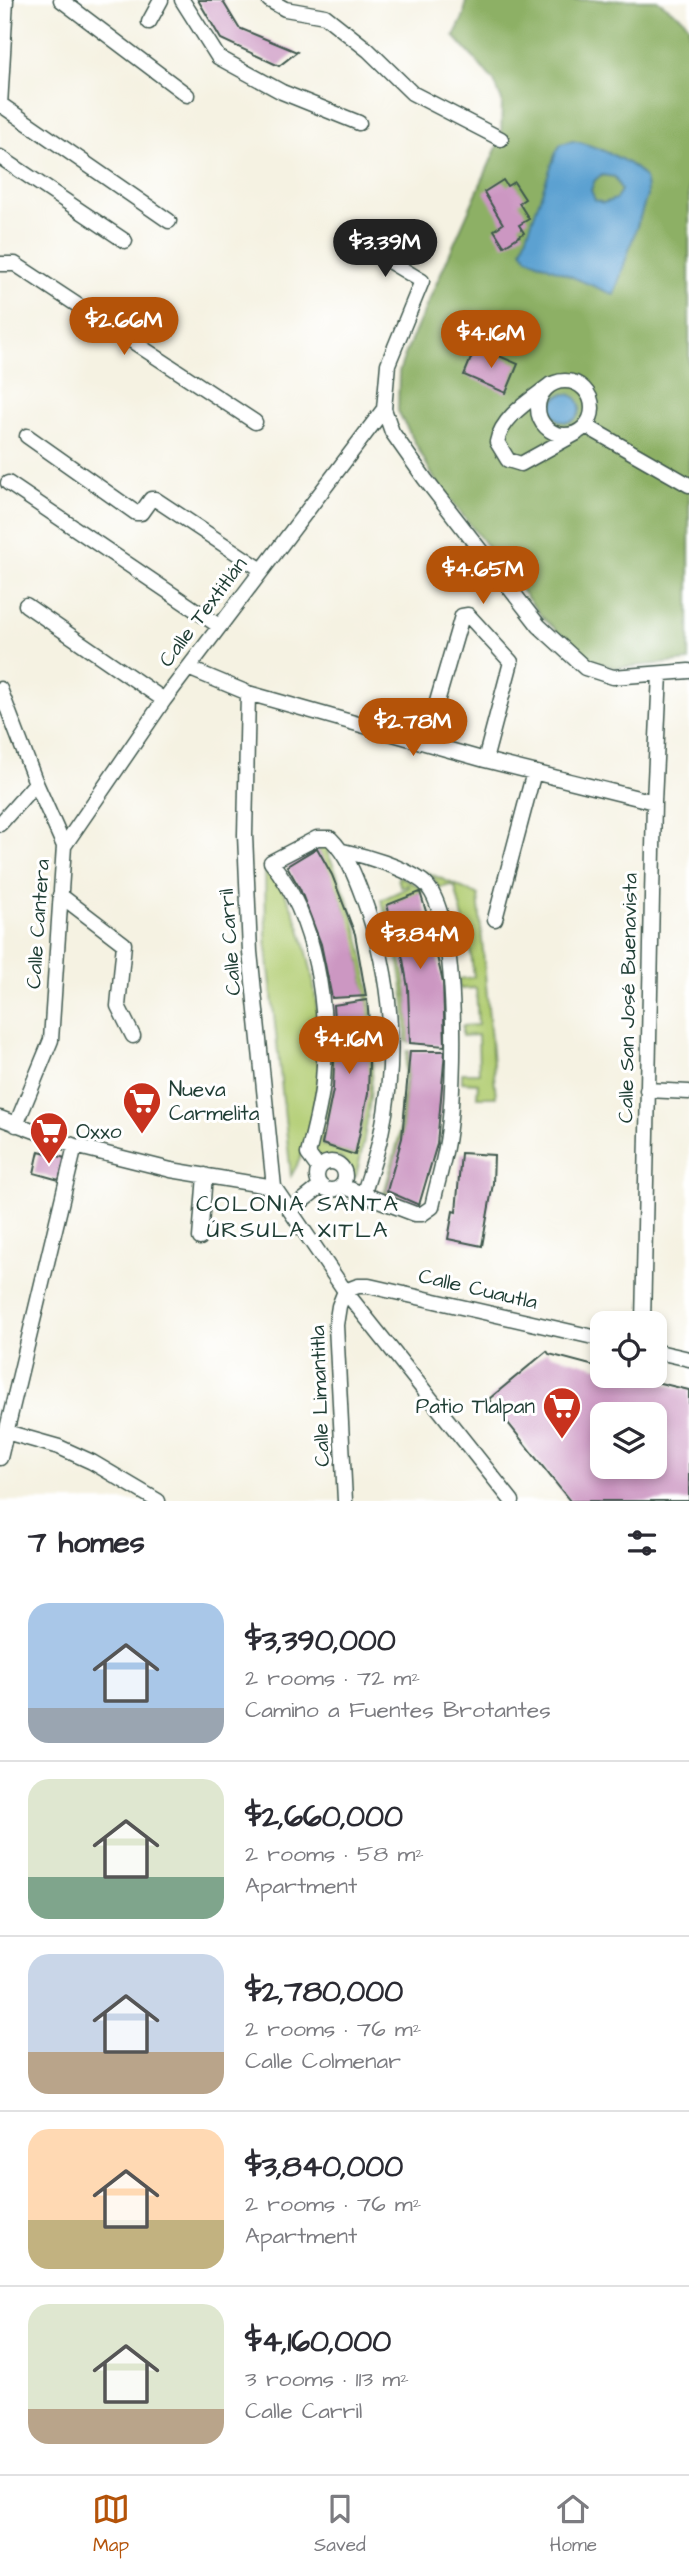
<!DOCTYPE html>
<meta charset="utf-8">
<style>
:root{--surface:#fff;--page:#f2f2f3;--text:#2b2b33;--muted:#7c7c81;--line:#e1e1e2;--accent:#b45309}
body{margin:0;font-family:"Architects Daughter",sans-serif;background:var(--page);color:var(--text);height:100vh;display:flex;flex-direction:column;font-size:26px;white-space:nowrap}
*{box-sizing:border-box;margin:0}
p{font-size:23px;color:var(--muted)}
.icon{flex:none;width:38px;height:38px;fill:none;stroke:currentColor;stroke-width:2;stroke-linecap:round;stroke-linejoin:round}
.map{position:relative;height:1501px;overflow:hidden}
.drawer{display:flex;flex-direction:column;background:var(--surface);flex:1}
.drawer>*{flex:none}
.buttons{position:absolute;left:590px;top:1311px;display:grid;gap:14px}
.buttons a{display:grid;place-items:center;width:77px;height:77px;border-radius:14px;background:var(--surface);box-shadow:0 4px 10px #0003;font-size:35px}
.price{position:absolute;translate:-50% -60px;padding:0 16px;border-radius:24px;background:var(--accent);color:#fff;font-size:23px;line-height:46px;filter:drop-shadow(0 2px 4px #0008)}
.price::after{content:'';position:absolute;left:50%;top:42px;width:21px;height:16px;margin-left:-10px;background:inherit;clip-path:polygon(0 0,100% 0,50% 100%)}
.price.selected{background:#222;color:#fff}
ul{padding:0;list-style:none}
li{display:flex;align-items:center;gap:21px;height:175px;padding:0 28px}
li+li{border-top:2px solid var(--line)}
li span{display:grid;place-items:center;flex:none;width:196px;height:140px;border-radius:21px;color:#555}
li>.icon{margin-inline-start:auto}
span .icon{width:84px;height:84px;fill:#fffc;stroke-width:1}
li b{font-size:30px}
h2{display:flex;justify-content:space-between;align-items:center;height:84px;padding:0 28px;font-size:30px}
.menu{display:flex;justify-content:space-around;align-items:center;height:98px;border-top:2px solid var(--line);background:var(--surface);font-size:19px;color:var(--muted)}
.menu a{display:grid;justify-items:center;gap:4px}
.menu .selected{color:var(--accent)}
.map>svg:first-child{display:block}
.green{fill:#b2cd73;stroke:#688554;stroke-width:2}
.forest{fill:#8db065;stroke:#56764c;stroke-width:2}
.water{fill:#5ba1d1;stroke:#3d6f82;stroke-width:2;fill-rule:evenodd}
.building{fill:#cc97c2;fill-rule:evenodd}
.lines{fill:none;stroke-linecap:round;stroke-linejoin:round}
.minor-casing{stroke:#3f584e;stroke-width:17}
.minor{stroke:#fff;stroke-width:14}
.labels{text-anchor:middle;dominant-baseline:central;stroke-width:6;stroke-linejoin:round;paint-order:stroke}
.street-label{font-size:21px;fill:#1f3d34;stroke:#fff}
.poi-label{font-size:21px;fill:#1f3d34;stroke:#fff;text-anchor:start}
.neighbourhood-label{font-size:23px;letter-spacing:2px;fill:#1f3d34;stroke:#fff}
</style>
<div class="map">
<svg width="689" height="1501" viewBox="0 0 689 1501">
<rect width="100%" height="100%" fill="#fff"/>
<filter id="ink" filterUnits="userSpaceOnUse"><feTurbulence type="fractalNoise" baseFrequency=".0143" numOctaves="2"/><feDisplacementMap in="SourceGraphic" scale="14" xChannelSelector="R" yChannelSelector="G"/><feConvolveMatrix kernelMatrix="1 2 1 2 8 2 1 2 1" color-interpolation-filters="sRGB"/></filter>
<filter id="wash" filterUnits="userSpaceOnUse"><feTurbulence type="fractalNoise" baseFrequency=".00686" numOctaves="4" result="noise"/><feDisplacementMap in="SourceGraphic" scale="28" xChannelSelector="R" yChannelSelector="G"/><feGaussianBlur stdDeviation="1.57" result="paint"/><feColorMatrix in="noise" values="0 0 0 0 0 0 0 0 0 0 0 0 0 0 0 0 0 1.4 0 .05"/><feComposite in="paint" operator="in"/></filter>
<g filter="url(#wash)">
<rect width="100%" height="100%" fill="#f5f2e2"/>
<path class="green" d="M325,844l9,5 -7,3c52,104 57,212 29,324l-3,2c-10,-15 -6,-26 -31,-19l-6,-7 12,-144 2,-3h3c2,28 3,56 0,84 -2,19 -8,37 -11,56l33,10c26,-107 16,-210 -38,-307z
M265,864c59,68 73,235 26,312l-25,-237z
M424,871l54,24 18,202h-19l1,-14 -16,-1v-9h17l-1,-38 -16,1v-10l16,-1 -2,-37 -16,1 -2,-10 16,-2 -5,-37 -16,3 -2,-10 15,-3 -11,-43 -4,-2 -12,3 -5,-9z
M399,876l26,14 -38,15c15,46 23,90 23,138l-4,-2c1,-50 -8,-94 -25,-141l28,-13 -1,-2 -7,2 -3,-8z
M407,1051h3l-8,87 -15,53 36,14 -4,3 -35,-14 15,-57z"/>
<path class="forest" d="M466,0h191l26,18 6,8v635l-73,7 -27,-8 -46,-42 -108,-138 -37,-69 1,-39 6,-18 96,-216 1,-37 -8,-20 -40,-45 10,-20z"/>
<path class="water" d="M572,141c17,2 66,22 73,38 2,5 2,11 2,17l-33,99 -86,-37 -6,-8 34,-98 5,-8zM601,175l14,2 6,13 -5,9 -13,4 -8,-3 -4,-10 4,-10z
M552 408a14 14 0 1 1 28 0a14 14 0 1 1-28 0Z"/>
<g id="blocks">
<path class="building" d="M198,0h24l17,28 58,24 -18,14 -58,-27z
M503,180l4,6 7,-4 11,17 -6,4 10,16 -10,6 5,8 -20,13 -10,-16 9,-6 -19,-32z
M476,346l42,18 -12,29 -42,-18z
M317,848l15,27 23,59 11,62 -34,2 -11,-54 -21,-55 -13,-23z
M420,892l9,29 14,62 2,63 -35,-3 -2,-55 -5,-29 -16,-54z
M367,1000l3,31 -2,63 -13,61 -33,-11 11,-54 2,-58 -2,-27z
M410,1051h35l-8,93 -18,61 -32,-14 15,-53z
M39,1151l26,7 -6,22 -25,-7z
M461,1153l33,2 -1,29 -11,62 -34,-7 5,-28 3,1z
M547,1351l2,3 53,14v8h29l58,14v111h-119l-81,-102zM602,1414h52v52h-52z"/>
</g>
</g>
<g filter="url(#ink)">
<use href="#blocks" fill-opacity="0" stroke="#3f584e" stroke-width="2"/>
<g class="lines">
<g class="minor-casing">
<path id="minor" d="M61,0l126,95
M182,0l36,57 64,35 77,31
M269,0l16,9 40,7 43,34 44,43 89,46
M149,22l12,-22
M0,104l169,117
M0,106l6,-106
M0,157l125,84
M367,248l55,33 -34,83 -4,45 8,23 33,47 114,147 46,42 28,9 76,-6
M0,264h15l240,158
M538 408a27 27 0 1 1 54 0a27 27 0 1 1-54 0Z
M551,384c-20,16 -49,32 -54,58l11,18 13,4 56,-31
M586,426l103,59
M27,436l109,77h5l10,-14h4l107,71
M8,483l211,143
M26,605l138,95
M188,668l60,25 237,67 169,42
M0,689l36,94 28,63 -13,194 -35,85
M248,693l-3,142 5,117 24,235
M425,743l37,-127 6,-1 43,47 -26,98
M0,824l36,-41
M64,846l100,-146 220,-291
M60,895l64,49 -6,62 15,30
M495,919l39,-147
M647,1090l42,2
M0,1118l75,28 96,24 103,17 71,104 167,210
M317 1176a14 14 0 1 1 28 0a14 14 0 1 1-28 0Z
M319,1169l-11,-15c6,-24 13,-49 15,-73 6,-73 -6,-162 -52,-219l46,-24h13c19,19 26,41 35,65 27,74 33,154 16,231 -4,21 -12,41 -18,62
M342,1186l73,28h7l10,-7c5,-24 13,-48 16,-72 7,-47 13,-226 -26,-254 -19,-14 -56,-25 -79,-30
M291,1210l30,-24
M200,1238l5,-63
M643,1323l11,-521 6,-128
M654,1351l35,8
M6,1432l53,15 33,15 66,39
M0,1458l75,-312
M345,1501l-9,-176 3,-19 6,-15 13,-5h11l233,53"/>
</g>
<use href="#minor" class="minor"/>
</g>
</g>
<defs>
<g id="supermarket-pin" transform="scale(2.0125)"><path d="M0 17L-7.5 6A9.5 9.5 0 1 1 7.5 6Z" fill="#c8321e" stroke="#fff"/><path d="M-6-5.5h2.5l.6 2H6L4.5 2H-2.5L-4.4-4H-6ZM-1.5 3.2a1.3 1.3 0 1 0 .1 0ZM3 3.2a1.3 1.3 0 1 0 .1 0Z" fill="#fff"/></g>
</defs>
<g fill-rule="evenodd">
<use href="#supermarket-pin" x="142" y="1101"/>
<use href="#supermarket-pin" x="49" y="1131"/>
<use href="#supermarket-pin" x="562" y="1406"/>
</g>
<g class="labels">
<g class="street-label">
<text transform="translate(203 612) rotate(-53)">Calle Textitlán</text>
<text transform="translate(38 924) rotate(-86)">Calle Cantera</text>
<text transform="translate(230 942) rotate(-94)">Calle Carril</text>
<text transform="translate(628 998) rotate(-89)">Calle San José Buenavista</text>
<text transform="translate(478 1289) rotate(13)">Calle Cuautla</text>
<text transform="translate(320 1396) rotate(-92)">Calle Limantitla</text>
</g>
<g class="poi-label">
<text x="169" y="1089">Nueva<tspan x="169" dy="24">Carmelita</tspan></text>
<text x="76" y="1131">Oxxo</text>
<text x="535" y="1406" text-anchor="end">Patio Tlalpan</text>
</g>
<g class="neighbourhood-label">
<text x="298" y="1204">COLONIA SANTA<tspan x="298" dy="26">ÚRSULA XITLA</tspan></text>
</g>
</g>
</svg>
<div class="buttons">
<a><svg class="icon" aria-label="locate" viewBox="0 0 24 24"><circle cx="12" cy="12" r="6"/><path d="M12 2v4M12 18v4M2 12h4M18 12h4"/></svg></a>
<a><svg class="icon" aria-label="layers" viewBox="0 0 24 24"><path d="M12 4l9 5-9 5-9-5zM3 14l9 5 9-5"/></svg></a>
</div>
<b class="price selected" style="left:385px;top:279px">$3.39M</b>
<b class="price" style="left:124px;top:357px">$2.66M</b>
<b class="price" style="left:491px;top:370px">$4.16M</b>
<b class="price" style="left:483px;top:606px">$4.65M</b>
<b class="price" style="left:413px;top:758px">$2.78M</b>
<b class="price" style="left:420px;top:971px">$3.84M</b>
<b class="price" style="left:349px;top:1076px">$4.16M</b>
</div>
<section class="drawer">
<h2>7 homes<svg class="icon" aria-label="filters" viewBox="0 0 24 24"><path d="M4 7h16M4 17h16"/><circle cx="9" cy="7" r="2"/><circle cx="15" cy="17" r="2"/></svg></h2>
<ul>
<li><span style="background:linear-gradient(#a9c7e8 75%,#9aa5b1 0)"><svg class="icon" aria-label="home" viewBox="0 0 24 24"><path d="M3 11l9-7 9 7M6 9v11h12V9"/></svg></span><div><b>$3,390,000</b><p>2 rooms · 72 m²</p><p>Camino a Fuentes Brotantes</p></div></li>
<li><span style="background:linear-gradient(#dfe7d0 70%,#7fa58c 0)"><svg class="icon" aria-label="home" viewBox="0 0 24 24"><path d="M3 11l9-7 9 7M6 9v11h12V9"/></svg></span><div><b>$2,660,000</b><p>2 rooms · 58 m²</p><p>Apartment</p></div></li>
<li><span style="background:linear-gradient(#c9d6e8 70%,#b9a48a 0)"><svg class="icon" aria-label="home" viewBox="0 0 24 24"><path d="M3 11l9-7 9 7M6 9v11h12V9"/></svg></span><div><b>$2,780,000</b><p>2 rooms · 76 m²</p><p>Calle Colmenar</p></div></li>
<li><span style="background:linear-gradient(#ffd9b3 65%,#c2b280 0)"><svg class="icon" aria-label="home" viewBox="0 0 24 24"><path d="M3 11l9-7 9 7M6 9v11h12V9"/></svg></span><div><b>$3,840,000</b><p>2 rooms · 76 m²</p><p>Apartment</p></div></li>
<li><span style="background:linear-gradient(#dfe7d0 75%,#b9a48a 0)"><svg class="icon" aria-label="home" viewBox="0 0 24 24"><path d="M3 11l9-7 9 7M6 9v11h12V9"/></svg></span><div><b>$4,160,000</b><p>3 rooms · 113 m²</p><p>Calle Carril</p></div></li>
</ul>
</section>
<nav class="menu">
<a class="selected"><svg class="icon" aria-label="map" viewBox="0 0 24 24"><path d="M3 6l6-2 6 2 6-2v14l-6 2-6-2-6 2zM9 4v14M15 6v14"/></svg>Map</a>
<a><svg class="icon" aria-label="saved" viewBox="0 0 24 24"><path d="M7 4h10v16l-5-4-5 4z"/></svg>Saved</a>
<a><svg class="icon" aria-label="home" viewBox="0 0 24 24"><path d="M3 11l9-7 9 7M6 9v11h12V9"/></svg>Home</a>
</nav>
